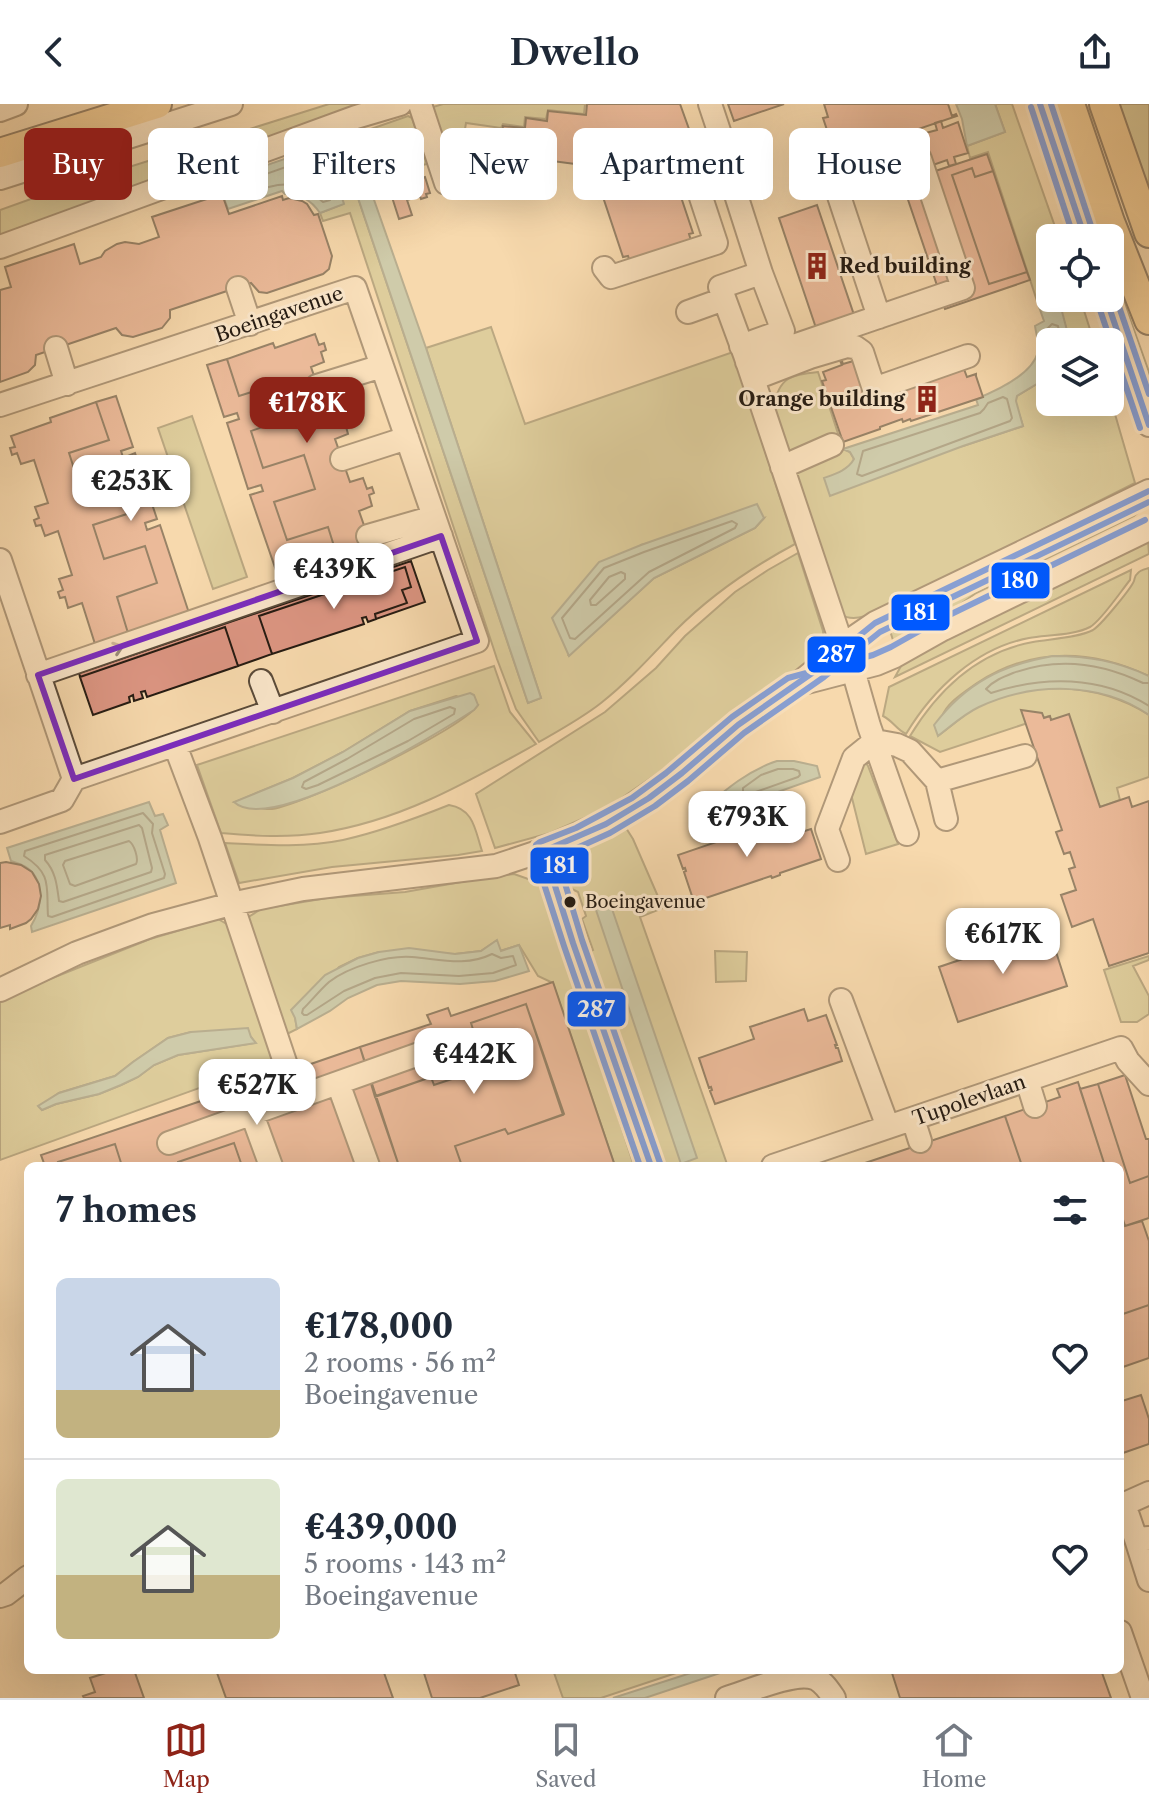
<!DOCTYPE html>
<meta charset="utf-8">
<style>
:root{--surface:#fff;--page:#f6f6f7;--text:#1f2937;--muted:#747a83;--line:#e0e1e3;--accent:#8f2418}
body{margin:0;font-family:"Libre Caslon Text",serif;background:var(--page);color:var(--text);height:100vh;display:flex;flex-direction:column;font-size:30px;white-space:nowrap}
*{box-sizing:border-box;margin:0}
p{font-size:26px;color:var(--muted)}
.icon{flex:none;width:44px;height:44px;fill:none;stroke:currentColor;stroke-width:2;stroke-linecap:round;stroke-linejoin:round}
.map{position:relative;flex:1;overflow:hidden}
.sheet{position:absolute;left:24px;top:1058px;width:1100px;height:512px;display:flex;flex-direction:column;background:var(--surface);border-radius:12px;box-shadow:0 8px 32px #0002}
.sheet>*{flex:none}
.banner{position:absolute;left:24px;top:24px;width:1102px;height:72px;display:flex;gap:16px}
.controls{position:absolute;left:1036px;top:120px;display:grid;gap:16px}
.controls a{display:grid;place-items:center;width:88px;height:88px;border-radius:12px;background:var(--surface);box-shadow:0 8px 32px #0002;font-size:40px}
.price{position:absolute;translate:-50% -68px;padding:0 18px;border-radius:16px;background:#fff;color:#222;font-size:26px;line-height:52px;filter:drop-shadow(0 2px 4px #0008)}
.price::after{content:'';position:absolute;left:50%;top:48px;width:24px;height:18px;margin-left:-12px;background:inherit;clip-path:polygon(0 0,100% 0,50% 100%)}
.price.on{background:var(--accent);color:#fff}
ul{padding:0;list-style:none}
li{display:flex;align-items:center;gap:24px;height:200px;padding:0 32px}
li+li{border-top:2px solid var(--line)}
li span{display:grid;place-items:center;flex:none;width:224px;height:160px;border-radius:12px;color:#555}
li>.icon{margin-inline-start:auto}
span .icon{width:96px;height:96px;fill:#fffc;stroke-width:1}
li b{font-size:34px}
h2{display:flex;justify-content:space-between;align-items:center;height:96px;padding:0 32px;font-size:34px}
.pill{padding:0 28px;border-radius:12px;background:var(--surface);box-shadow:0 8px 32px #0002;font-size:28px;line-height:72px}
.pill.on{background:var(--accent);color:#fff}
header{display:flex;justify-content:space-between;align-items:center;height:104px;padding:0 32px;background:var(--surface);font-size:36px;font-weight:600}
.tabs{display:flex;justify-content:space-around;align-items:center;height:112px;border-top:2px solid var(--line);background:var(--surface);font-size:22px;color:var(--muted)}
.tabs a{display:grid;justify-items:center;gap:4px}
.tabs .on{color:var(--accent)}
.map>svg:first-child{display:block}
.green{fill:#bebf88;stroke:#726d4d;stroke-width:2;fill-rule:evenodd}
.water{fill:#9ebaa7;stroke:#6e7a6b;stroke-width:2}
.lines{fill:none;stroke-linecap:round;stroke-linejoin:round}
.shore{stroke:#626a5c;stroke-width:2}
.building{fill:#dc9582;stroke:#251b12;stroke-width:2}
.minor-casing{stroke:#5a4a39;stroke-width:26}
.major-casing{stroke:#251b12;stroke-width:32}
.minor{stroke:#fae6ca;stroke-width:22}
.major{stroke:#ecbc76;stroke-width:28}
.bus-1-casing{stroke:#fae6ca;stroke-width:12}
.bus-2-casing{stroke:#fae6ca;stroke-width:12}
.bus-3-casing{stroke:#fae6ca;stroke-width:12}
.bus-1{stroke:#0059ff;stroke-width:6}
.bus-2{stroke:#0059ff;stroke-width:6}
.bus-3{stroke:#0059ff;stroke-width:6}
.oneway{stroke:#9a8b77}
.marked{fill:none;stroke:#7b2cbf;stroke-width:6;stroke-linejoin:round}
.bus-dot{fill:#251b12;stroke:#fae6ca;stroke-width:3}
.labels{text-anchor:middle;dominant-baseline:central;stroke-width:6;stroke-linejoin:round;paint-order:stroke}
.bus-label{font-size:18px;fill:#251b12;stroke:#fae6ca;text-anchor:start}
.poi-label{font-size:20px;font-weight:bold;fill:#251b12;stroke:#fae6ca;text-anchor:start}
.street-label{font-size:20px;fill:#251b12;stroke:#fae6ca}
.line-badge{stroke:#fae6ca;stroke-width:3}
.badge-label{font-size:22px;text-anchor:middle;font-weight:bold;fill:#fff}
</style>
<header><svg class="icon" aria-label="back" viewBox="0 0 24 24"><path d="M15 5l-7 7 7 7"/></svg>Dwello<svg class="icon" aria-label="share" viewBox="0 0 24 24"><path d="M12 15V3M7 8l5-5 5 5M5 13v7h14v-7"/></svg></header>
<div class="map">
<svg width="1149" height="1594" viewBox="0 0 1149 1594">
<rect width="100%" height="100%" fill="#f7d9ad"/>
<filter id="stains"><feTurbulence type="fractalNoise" baseFrequency=".0025" numOctaves="4"/><feColorMatrix values="0 0 0 0 .2 0 0 0 0 .09 0 0 0 0 .02 0 0 0 .5 -.17"/></filter>
<radialGradient id="worn" r=".72"><stop offset=".6" stop-color="#630" stop-opacity="0"/><stop offset="1" stop-color="#630" stop-opacity=".3"/></radialGradient>
<path class="green" d="M329,0h31l-360,133v-27l56,-20z
M443,0h142l-1,10 -36,-4 -2,9 -21,-2 -1,10 -21,-3 -2,4 -35,-5 -7,42 -10,-2 -17,-51 1,-5z
M995,0h17l47,134h-9v60h30l14,44h-24l-12,-42 -5,-2 -15,6 -50,-152 -18,6 -3,-12 38,-14z
M1114,0h35v89z
M408,12l4,2 15,46 -61,13h-15l177,526 13,-5 -115,-350 65,-21 34,97 208,-72 62,192c-43,23 -84,51 -119,86 -24,25 -47,51 -75,73 -19,15 -41,27 -62,39l-23,-33 -19,-50 -147,-446 -27,8 -3,-8 23,-9 -18,-59zM764,414l-9,10 -101,50 -86,78 73,-111z
M1110,144l9,40 30,84v23l-39,-114z
M818,268l25,77 7,3 4,7 -2,5 -11,8 122,-26 60,-20 -8,-25 2,-5 33,-20v26h60v-5l25,86 -249,125c-14,5 -32,16 -45,6l-67,-208c5,-29 17,-31 44,-34z
M192,312l55,161 -34,12 -55,-161z
M1137,399l3,8 -6,5 -158,77 -80,57 -8,-26z
M1148,436l1,14 -254,123 6,-11 -1,-6z
M798,449l25,78 1,12 -8,15 -96,65 -43,37 -70,48 -57,25 -55,15 -19,-54 129,-82 51,-44 29,-32 50,-44 33,-22z
M1149,464v108c-58,-27 -117,-29 -172,7 -11,8 -31,20 -35,34 -2,5 -2,12 -3,18 10,-7 20,-16 30,-23 53,-34 128,-30 180,3v62l-32,11 3,12 -20,7 -51,-91 -109,36 -30,-16c28,-46 68,-84 123,-94 17,-3 45,-4 60,-12 8,-5 35,-38 40,-47 3,-5 0,-6 5,-10 2,-3 8,-4 11,-5z
M1131,466l-1,10c-9,11 -29,41 -40,47 -15,8 -43,8 -61,11 -53,10 -96,51 -123,96 -10,-5 -13,-13 -23,-18l6,-29z
M494,562l16,46 26,32c-70,39 -136,77 -216,89 -33,5 -66,3 -99,0l-24,-68zM456,592l22,9c-18,26 -173,99 -206,104 -11,1 -26,-5 -37,-7l58,-24 50,-26 67,-41z
M864,656l4,6 30,78 -32,10 -16,-64z
M449,701c25,4 26,25 33,46l-24,4 -126,12 -93,16 -14,-40c39,2 79,5 118,-3 36,-8 71,-21 106,-35z
M626,724l7,11 30,69 -23,9 87,247 -7,2h-58l-73,-214 4,-2 -11,-31 4,-3 -8,-24 -8,-4c-6,-36 30,-47 56,-60z
M514,770l23,8 11,19 86,265h-19l-62,-183 -15,-7 -19,-31 -19,6 -4,-10 -15,10 -26,3 -76,-2 -21,6 -19,9 -44,50 2,12 -12,6 -38,-117 14,-9 66,-11 78,-6 84,-15z
M218,815l12,7 44,135 -274,99v-158l30,-15 120,-48zM191,928l60,5 4,6 -77,12 -24,10 -16,12 -17,8 -22,9 -43,10 -14,6 -3,-3 20,-14 56,-17 18,-14 35,-24z
M715,847l32,1 -1,29 -30,1z
M1149,852v4l-16,6 16,30v18l-12,8h-16l-17,-52z
M553,1566h132l-84,28h-38z"/>
<path class="water" d="M956,0h39l10,28 -38,14 -5,-27z
M325,41l19,59 -24,9c-9,-13 -19,-19 -35,-19l-3,-3 -54,18 -10,-27z
M351,73h15l60,171 115,350 -13,5z
M1053,194l6,2 11,42h-20v34l-33,20 -1,5 7,25 -60,20 -133,50 -6,-18c11,-4 24,-8 30,-19l-4,-7 -7,-3 135,-44 -2,-6c20,-8 56,-24 62,-47 2,-7 -2,-18 -3,-26l9,-5 -6,-17z
M757,400l7,14 -9,10 -101,50 -85,78 -17,-38 47,-56 42,-17z
M1053,552c36,0 63,5 96,20v39c-49,-34 -117,-33 -170,-8 -15,7 -28,19 -41,29l-4,-11c32,-42 68,-60 119,-69z
M470,589l4,2 4,10 -4,5c-37,24 -204,126 -240,92l59,-24 50,-26 67,-41z
M777,657h17l23,5 3,11 -122,43 -1,-6c25,-21 49,-43 80,-53z
M149,698l6,14 8,-2 5,11 -8,5 16,53 -144,49 -1,-6c11,-18 15,-48 -7,-60 -4,-3 -8,-3 -13,-5l-4,-13z
M610,799l87,255 -16,6 -86,-257z
M497,836l4,11 18,-6 10,26 -34,10 -35,3 -59,-3 -24,4 -29,13 -18,13 -33,18 -2,-11 -4,-8 34,-35 33,-17 21,-6 30,-4 46,6 26,-3z
M248,924l3,9 5,6 -78,12 -24,10 -16,12 -17,8 -22,9 -43,10 -14,6 -4,-4 21,-13 56,-17 18,-14 35,-24 23,-6z
M700,1566h29l-84,28h-32z"/>
<g class="lines">
<path class="shore" d="M317,52l4,3 11,37 -2,4 -7,2c-33,-29 -50,-16 -87,-4l-5,-2 -2,-7 3,-3z
M1050,266h-7l-3,-4 7,-15 -3,-19 8,-8 6,2 3,16
M1003,293l4,2 5,19 -2,3 -148,55 -5,-2 6,-23 117,-38 4,-4 4,-6z
M732,417l5,3 -2,4 -86,44 -74,67 -5,-1 -8,-20 42,-50 40,-16z
M621,468l4,2v5l-29,26h-5l-1,-5 19,-23z
M1149,579h-6c-41,-20 -86,-26 -130,-10 -10,4 -20,8 -27,16l5,4c52,-17 109,-18 158,13
M450,603l5,2 -1,5 -46,27 -90,44 -12,4 -4,-2 2,-5 43,-23 67,-40z
M778,665h15l6,2 1,4 -2,2 -51,18 -4,-2v-5l18,-13z
M143,709l10,11 -1,9 13,41 -1,4 -112,39 -4,-1c-2,-28 5,-42 -24,-60l1,-5z
M139,721l3,3 10,40 -1,4 -88,30 -4,-1c-2,-15 -3,-29 -14,-41v-5z
M129,737c5,3 10,18 7,23l-61,22 -5,-2 -7,-19 2,-4z
M492,850l9,4 12,-2 3,9 -23,8 -34,3 -58,-3 -26,5 -31,13 -37,24h-3l-2,-2 1,-4c9,-9 17,-19 26,-27 19,-15 59,-27 83,-25 27,2 54,10 80,-3z"/>
</g>
<path class="building" d="M587,0h93l14,39 -32,11 6,17 4,-1 21,63 -4,1 3,10 -61,21 -3,-9 -5,1 -21,-63 5,-1 -9,-26 -76,-10 -2,15 -29,-4v-5l-14,-2 4,-28 21,3 1,-10 22,2 1,-10 21,3 1,-10 38,4z
M728,0h56l-50,17z
M824,0h124l4,12 4,-2 1,2 -121,41 -13,-39 5,-1z
M941,17l2,7 15,-6 10,31 -14,4 2,7 -7,2 -2,-6 -14,5 -11,-31 15,-4 -2,-7z
M987,50l6,17 -18,6 -3,-9 -20,7 37,109 38,-12 3,8 -85,29 -43,-127z
M972,64l3,9 18,-6 34,101 -38,12 -37,-109z
M425,73l5,16 -4,1 1,3 -6,2 -1,-3 -13,4 5,15 -13,4 -8,-25 13,-4 -2,-6z
M222,90l7,20 53,-18 1,4 6,-2 13,3 5,3 7,11 4,-1 14,42 -3,13 -6,5 -56,19 -8,-1 -8,-9 -81,27v8l-8,10 -29,9 -11,-2 -6,-7 -80,27 -1,10 -7,7 -28,10v-92l11,-3 -6,-20 69,-23 6,20 21,-7 4,-6 12,-7 8,-2 14,2 20,-7 -7,-20z
M817,101l37,110 -38,13 -37,-110z
M315,230l4,11 5,-2 2,7 -5,2 3,10 -13,5 15,43 13,-4 4,11 5,-2 2,7 -5,1 3,11 -13,5 15,43 13,-4 4,11 5,-2 2,6 -5,2 3,11 -13,5 14,40 -34,11 -11,-35 -41,13 -13,-38 41,-13 -6,-19 -5,-15 -41,13 -12,-37 40,-14 -6,-17 -5,-17 -41,13 -12,-37 46,-16 2,5z
M840,251l3,9 14,-4 14,41 29,-11 62,-26 5,13 9,-3v2l7,21 -72,24 -1,-2 -7,3 -1,-3 -22,8v2l-37,13 -21,-61 4,-1 -3,-8 19,-7 -4,-9z
M227,255l12,37 41,-13 11,34 -40,14 12,37 41,-13 11,34 -41,13 13,38 41,-13 11,35 -59,20 -30,-87 13,-4 -2,-6 -13,4 -21,-66 12,-4 -2,-6 -13,4 -17,-52z
M116,292l17,51 -12,4 1,3 1,4 12,-5 22,66 -12,4 2,7 13,-5 29,88 -61,20 -11,-36 40,-14 -12,-37 -41,13 -11,-34 40,-13 -12,-38 -41,13 -11,-34 40,-13 -13,-38z
M96,298l13,38 -40,13 11,34 41,-13 12,38 -40,13 11,34 41,-13 12,37 -40,14 11,36 -33,11 -13,-41 -14,5 -3,-11 -5,1 -2,-6 5,-2 -4,-11 13,-4 -14,-44 -13,5 -4,-11 -5,1 -2,-6 5,-2 -4,-11 13,-4 -14,-43 -13,4 -4,-11 -5,2 -2,-7 5,-1 -4,-11 40,-14 -1,-4z
M411,457l14,41 -49,17 -1,-5 32,-11 -5,-13 9,-3 -6,-20 -146,49 13,38 -34,12 -13,-39 -145,50 -1,-4z
M405,463l6,20 -9,3 5,13 -32,11 1,5 -8,3 -2,-5 -4,1 2,6 -92,30 -13,-38z
M225,523l13,39 -91,31 -2,-6 -4,1 2,6 -9,3 -1,-6 -4,2 1,5 -37,13 -13,-38z
M1021,606l21,3 2,5 6,-2 1,4 18,-6 31,93 29,-10 3,10 17,-6v152l-40,13 -16,-47 -21,8 -11,-32 15,-5 -7,-21 6,-2 -5,-15 -6,2 -8,-22 6,-2z
M787,714l5,17 19,-6 10,30 -41,14v2l-8,3 -1,-2 -77,26 -10,-30 2,-1 -1,-3 -2,1 -5,-14z
M6,758l15,3 11,7 7,12 2,12 -3,13 -7,10 -5,4 -16,6v-4l-10,3v-65z
M1049,826l18,56 -109,36 -19,-55z
M553,878l62,184h-153l-7,-20 50,-17 3,5 56,-20 -38,-110 -55,19 14,45 -51,17 -3,-8 -56,20 -15,-50 71,-23 -4,-9 21,-7 3,8z
M526,900l37,111 -55,19 -3,-5 -50,17 7,20h-63l-24,-70 56,-19 3,8 51,-17 -14,-45z
M804,905l4,12 18,-6 11,30h-2l1,3h2l4,13 -127,43 -5,-13 2,-1 -1,-3 -2,1 -10,-30 55,-19 -4,-12z
M360,943l39,119h-354l-4,-11 231,-78 3,10 33,-11 -3,-10z
M1125,971l21,64h3v37l-19,7 -32,-99z
M1078,978l27,84h-92l8,-3 -16,-47 55,-19 -3,-8z
M1098,980l32,99 19,-7v42l-24,8 -5,-16v-44h-15l-25,-77z
M1005,1012l16,47 -8,3h-148v-3z
M234,1039l8,23h-64v-4z
M115,1040l7,22h-63l-1,-4z
M1120,1106l5,16 17,-5 7,20v64l-29,10z
M1149,1201v53l-29,10v-53z
M1141,1291l8,24v25l-29,10v-58l2,5z
M115,1566h19l10,28h-60l-1,-2 12,-4 -5,-14z
M216,1566h167l10,28h-167z
M423,1566h91l5,15 -39,13h-48z
M901,1566h200l10,28h-211l-8,-25z"/>
<g class="lines">
<g class="minor-casing">
<path id="minor" d="M420,0l26,79
M710,0l9,27 11,45 31,97 -41,14 25,68 98,293 10,22 16,56 38,108
M1040,0l45,134
M0,6l16,-6
M730,72l30,-11
M0,74l231,-74
M0,143l356,-130 44,-13
M604,164l7,9 105,-34 -26,-79
M238,184l12,36
M1106,194l43,127
M688,208l36,-13
M741,242l42,-15 -22,-58
M56,244l11,36
M747,258l216,-74 -43,-129 -83,31 42,127
M753,275l57,-22 37,-11 8,1 7,5 12,37 94,-33
M317,282l65,-20
M0,301l355,-117 122,353 -403,138 -12,21 -62,22
M342,355l65,-21
M782,363l50,-22
M368,432l66,-19
M0,456l74,219
M38,571l403,-139
M261,577l12,31
M807,578l69,-18 19,-8 48,-27 206,-100
M875,637l22,4 13,6 27,30 9,38
M175,641l35,93 87,260
M937,677l88,-25
M544,747c11,30 19,61 29,92l78,223
M838,756l-11,-31 27,-71 21,-17
M0,886l77,-37 76,-28 78,-21 72,-15 193,-23 66,-22 58,-27 42,-28 76,-64 33,-25 27,-16 58,-48 19,-13 274,-132
M841,896l47,127
M1027,976l8,26
M338,979l30,83
M252,1010l19,52
M913,1015l7,22
M169,1039l250,-89
M773,1062l348,-118 7,13 21,23
M1124,1400l12,35 13,-1
M1120,1402l29,-13
M1136,1435l13,41
M0,1492l6,-2 22,-17
M1120,1528l23,66
M727,1594c20,-6 63,-25 83,-21 11,1 18,12 24,21"/>
</g>
<g class="major-casing">
<path id="major" d="M1070,0l40,118 39,98
M1104,0l45,129
M0,49l157,-49"/>
</g>
<use href="#minor" class="minor"/>
<use href="#major" class="major"/>
<g class="bus-1-casing">
<path id="bus-1" d="M1040,0l45,134
M1106,194l43,127
M544,747l62,-27 43,-26 33,-25 56,-48 80,-56 57,-46 274,-132
M544,747l29,92 78,223"/>
</g>
<g class="bus-2-casing">
<path id="bus-2" d="M1031,3l43,131
M1097,197l43,127
M660,1059l-78,-223 -25,-83 53,-24 45,-27 33,-25 56,-48 80,-56 56,-45 269,-130"/>
</g>
<g class="bus-3-casing">
<path id="bus-3" d="M1051,0l43,131
M1115,191l34,99
M640,1062l-76,-220 -30,-93 2,-8 4,-3 36,-14 56,-30 34,-25 66,-56 56,-39 85,-23 18,-8 48,-27 206,-100"/>
</g>
<use href="#bus-1" class="bus-1"/>
<use href="#bus-2" class="bus-2"/>
<use href="#bus-3" class="bus-3"/>
</g>
<defs><path id="oneway-shaft" d="M-6 0H5M1.5-3L5.5 0L1.5 3" fill="none" stroke-width="1.6" stroke-linecap="round" stroke-linejoin="round" transform="scale(2)"/></defs>
<use class="oneway" href="#oneway-shaft" transform="translate(112 546) rotate(-19)"/>
<path d="M0 0H1149V1594H0ZM441,432l36,105 -403,138 -36,-104z" fill="#f7d9ad" fill-opacity=".55" fill-rule="evenodd"/>
<path class="marked" d="M441,432l36,105 -403,138 -36,-104z"/>
<defs>
<g id="building-bare" transform="scale(2.16)"><path d="M-4-6H4V6H1V3H-1V6H-4ZM-2.5-4.3h1.7v1.8h-1.7ZM.8-4.3h1.7v1.8H.8ZM-2.5-1h1.7V.8h-1.7ZM.8-1h1.7V.8H.8Z" fill="#8f2418" stroke="#fae6ca" stroke-width="2.5" paint-order="stroke"/></g>
</defs>
<g fill-rule="evenodd">
<use href="#building-bare" x="817" y="162"/>
<use href="#building-bare" x="927" y="295"/>
</g>
<circle class="bus-dot" cx="570" cy="798" r="7"/>
<g class="labels">
<g class="bus-label">
<text x="585" y="798">Boeingavenue</text>
</g>
<g class="poi-label">
<text x="839" y="162">Red building</text>
<text x="905" y="295" text-anchor="end">Orange building</text>
</g>
<g class="street-label">
<text transform="translate(279 210) rotate(-19)">Boeingavenue</text>
<text transform="translate(969 996) rotate(-19)">Tupolevlaan</text>
</g>
</g>
<g class="line-badge">
<rect x="990" y="457" width="61" height="39" rx="8" fill="#0059ff"/>
<rect x="890" y="489" width="61" height="39" rx="8" fill="#0059ff"/>
<rect x="806" y="531" width="61" height="39" rx="8" fill="#0059ff"/>
<rect x="529" y="742" width="61" height="39" rx="8" fill="#0059ff"/>
<rect x="566" y="886" width="61" height="38" rx="8" fill="#0059ff"/>
</g>
<g class="badge-label">
<text x="1020" y="484">180</text>
<text x="920" y="516">181</text>
<text x="836" y="558">287</text>
<text x="560" y="769">181</text>
<text x="596" y="913">287</text>
</g>
<rect width="100%" height="100%" filter="url(#stains)"/>
<rect width="100%" height="100%" fill="url(#worn)"/>
</svg>
<div class="controls">
<a><svg class="icon" aria-label="locate" viewBox="0 0 24 24"><circle cx="12" cy="12" r="6"/><path d="M12 2v4M12 18v4M2 12h4M18 12h4"/></svg></a>
<a><svg class="icon" aria-label="layers" viewBox="0 0 24 24"><path d="M12 4l9 5-9 5-9-5zM3 14l9 5 9-5"/></svg></a>
</div>
<b class="price on" style="left:307px;top:341px">€178K</b>
<b class="price" style="left:131px;top:419px">€253K</b>
<b class="price" style="left:334px;top:507px">€439K</b>
<b class="price" style="left:747px;top:755px">€793K</b>
<b class="price" style="left:1003px;top:872px">€617K</b>
<b class="price" style="left:474px;top:992px">€442K</b>
<b class="price" style="left:257px;top:1023px">€527K</b>
<div class="banner">
<a class="pill on">Buy</a>
<a class="pill">Rent</a>
<a class="pill">Filters</a>
<a class="pill">New</a>
<a class="pill">Apartment</a>
<a class="pill">House</a>
</div>
<section class="sheet">
<h2>7 homes<svg class="icon" aria-label="filters" viewBox="0 0 24 24"><path d="M4 7h16M4 17h16"/><circle cx="9" cy="7" r="2"/><circle cx="15" cy="17" r="2"/></svg></h2>
<ul>
<li><span style="background:linear-gradient(#c9d6e8 70%,#c2b280 0)"><svg class="icon" aria-label="home" viewBox="0 0 24 24"><path d="M3 11l9-7 9 7M6 9v11h12V9"/></svg></span><div><b>€178,000</b><p>2 rooms · 56 m²</p><p>Boeingavenue</p></div><svg class="icon" aria-label="heart" viewBox="0 0 24 24"><path d="M12 20l-8-8c-3-5 5-10 8-4 3-6 11-1 8 4z"/></svg></li>
<li><span style="background:linear-gradient(#dfe7d0 60%,#c2b280 0)"><svg class="icon" aria-label="home" viewBox="0 0 24 24"><path d="M3 11l9-7 9 7M6 9v11h12V9"/></svg></span><div><b>€439,000</b><p>5 rooms · 143 m²</p><p>Boeingavenue</p></div><svg class="icon" aria-label="heart" viewBox="0 0 24 24"><path d="M12 20l-8-8c-3-5 5-10 8-4 3-6 11-1 8 4z"/></svg></li>
</ul>
</section>
</div>
<nav class="tabs">
<a class="on"><svg class="icon" aria-label="map" viewBox="0 0 24 24"><path d="M3 6l6-2 6 2 6-2v14l-6 2-6-2-6 2zM9 4v14M15 6v14"/></svg>Map</a>
<a><svg class="icon" aria-label="saved" viewBox="0 0 24 24"><path d="M7 4h10v16l-5-4-5 4z"/></svg>Saved</a>
<a><svg class="icon" aria-label="home" viewBox="0 0 24 24"><path d="M3 11l9-7 9 7M6 9v11h12V9"/></svg>Home</a>
</nav>
